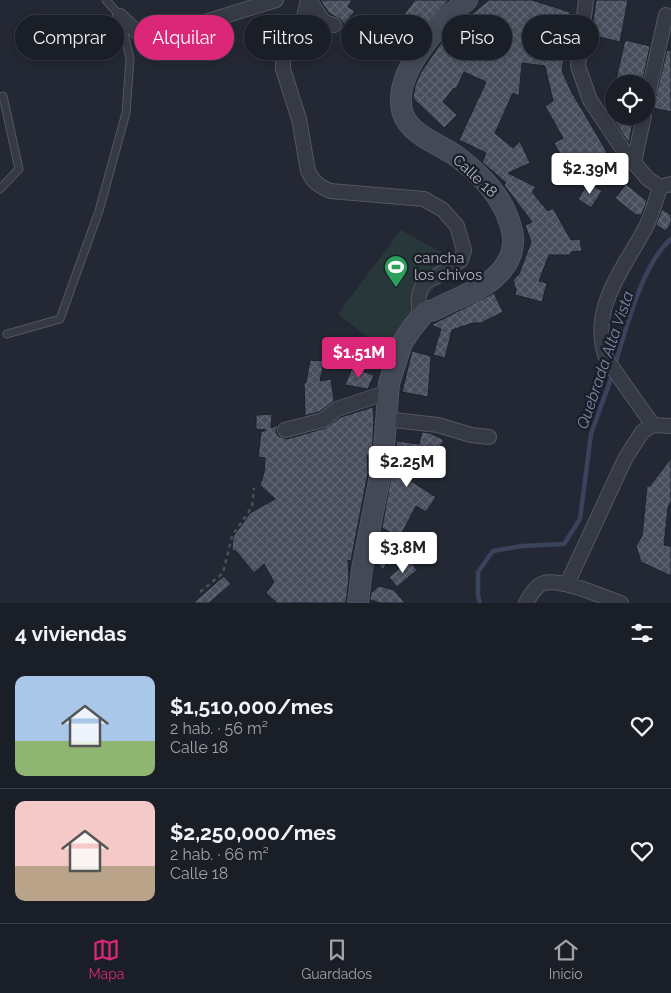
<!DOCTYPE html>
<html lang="es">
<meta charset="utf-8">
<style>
:root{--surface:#1a1e27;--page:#272b33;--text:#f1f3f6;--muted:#9fa2a7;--line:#383c44;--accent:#db2777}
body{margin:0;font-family:Raleway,sans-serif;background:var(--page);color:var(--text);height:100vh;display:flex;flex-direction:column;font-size:19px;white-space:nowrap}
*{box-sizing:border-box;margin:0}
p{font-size:16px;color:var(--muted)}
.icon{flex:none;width:28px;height:28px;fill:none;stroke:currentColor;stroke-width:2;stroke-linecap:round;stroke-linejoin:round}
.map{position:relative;height:603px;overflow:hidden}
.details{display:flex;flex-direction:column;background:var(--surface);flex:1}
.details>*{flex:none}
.top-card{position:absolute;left:15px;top:15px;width:641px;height:45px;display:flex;gap:10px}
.tools{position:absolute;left:605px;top:75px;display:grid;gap:10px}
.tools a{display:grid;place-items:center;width:50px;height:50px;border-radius:50%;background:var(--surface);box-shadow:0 2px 8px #0003,0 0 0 1px var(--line);font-size:25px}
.price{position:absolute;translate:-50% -42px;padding:0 11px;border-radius:5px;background:#fff;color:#222;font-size:16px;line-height:32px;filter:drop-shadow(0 1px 2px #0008)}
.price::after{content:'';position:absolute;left:50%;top:30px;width:15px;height:11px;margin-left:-8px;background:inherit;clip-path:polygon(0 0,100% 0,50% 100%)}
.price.active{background:var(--accent);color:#fff}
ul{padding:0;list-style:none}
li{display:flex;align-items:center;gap:15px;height:125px;padding:0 15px}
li+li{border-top:1px solid var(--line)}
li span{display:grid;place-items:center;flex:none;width:140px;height:100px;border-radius:10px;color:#555}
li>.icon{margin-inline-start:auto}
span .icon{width:60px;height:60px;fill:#fffc;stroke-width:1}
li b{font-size:21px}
h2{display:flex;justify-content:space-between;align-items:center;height:60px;padding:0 15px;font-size:21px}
.chip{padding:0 18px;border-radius:22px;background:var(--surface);box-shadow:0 2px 8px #0003,0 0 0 1px var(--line);font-size:18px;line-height:45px}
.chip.active{background:var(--accent);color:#fff}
.tab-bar{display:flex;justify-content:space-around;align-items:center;height:70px;border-top:1px solid var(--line);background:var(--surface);font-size:14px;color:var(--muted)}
.tab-bar a{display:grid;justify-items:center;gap:2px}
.tab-bar .active{color:var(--accent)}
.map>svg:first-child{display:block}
.green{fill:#283739}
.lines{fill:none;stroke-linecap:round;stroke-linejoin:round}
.stream{stroke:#3a435b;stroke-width:4.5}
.building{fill:url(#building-cross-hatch);stroke:#1d212b}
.lane-casing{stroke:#535762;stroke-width:9}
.street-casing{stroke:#535762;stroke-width:16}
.secondary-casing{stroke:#535762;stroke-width:22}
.path{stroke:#465257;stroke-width:2.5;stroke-dasharray:4 4;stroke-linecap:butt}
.lane{stroke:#363a45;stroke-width:7}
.street{stroke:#363a45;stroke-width:14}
.secondary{stroke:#444957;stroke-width:20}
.labels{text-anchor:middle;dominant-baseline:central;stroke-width:5;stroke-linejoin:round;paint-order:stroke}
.street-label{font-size:15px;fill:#b0b4c1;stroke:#1b1f29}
.poi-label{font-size:15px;fill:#b0b4c1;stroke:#1b1f29;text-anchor:start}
.water-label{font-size:16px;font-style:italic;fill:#7c88a6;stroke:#1b1f29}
</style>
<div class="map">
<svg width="671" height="603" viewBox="0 0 671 603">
<defs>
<pattern id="building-cross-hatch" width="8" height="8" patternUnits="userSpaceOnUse" patternTransform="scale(1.25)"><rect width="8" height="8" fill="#484e5c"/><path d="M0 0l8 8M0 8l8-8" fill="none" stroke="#606572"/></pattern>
</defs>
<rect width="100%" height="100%" fill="#232834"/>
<path class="green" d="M401,230l57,32 -77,86 -43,-34z"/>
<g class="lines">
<path class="stream" d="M615,365c11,-36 27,-101 56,-126
M480,603l-2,-8v-23l15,-21 29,-5 42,-2 16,-25 11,-85 22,-61"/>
</g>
<path class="building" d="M320,0h32l-4,7 7,4 -11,13 -4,-5 -11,-6z
M415,0h34l-26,28 -16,21 -7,-2 -8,-6 2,-10 -2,-1z
M489,0h43l38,12 -7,31 3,1 -4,27 9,20 36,61 -25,27 -16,-15 -12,-21 9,-5 -18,-32 8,-5 -8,-35 -23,-3 -3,33 -6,-3 -18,40 18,15 7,-7 10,22 -22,10 28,14 -4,5 16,19 5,-3 18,32 9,-1 2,12 -11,1v3h-22l-10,26 8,2 -5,19 -27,-7 1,-5 -3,-10 6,-6 12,-32 -6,-17 7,-3 -28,-37 2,-2 -24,-21 4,-9 -27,-13 27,-58 -22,-10 -8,17 -2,-1 -11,14 14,13 -13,13 -31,-30 2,-12 6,-14 20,-29 1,-1 4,4 5,-11 15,-16z
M596,0h32l-8,42 -29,-7z
M625,40l25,6 -8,38h-27z
M667,50l4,1v61l-18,-4z
M611,116h23l-5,27z
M588,183l14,8 -11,17 -13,-9z
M626,184l21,17 -6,15 -4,-2 -1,1 -21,-17z
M662,209l9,6v8l-5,8 -10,-6z
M494,293l9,19 -22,11h-8l-21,7 -7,28 -12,-3 8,-26 -10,-4z
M412,351l19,5 -3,41 -26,-5z
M310,360l14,1 -4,20 11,-2 3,22 -15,11 -19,5 5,-2 -1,-32h2z
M352,368l22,7 -6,14 -23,-4z
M373,407l1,13 -2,35h-5l1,18 -17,88 -3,-1 1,18 -3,25h-69l-11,-10 8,-11 -10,-18 -10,9 -17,-21 -5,-2 1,-13 17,-24 25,-14 -15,-14 4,-12 1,-15 -7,-1 3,-25 5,-2 -10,-1v-14l16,-1 -1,14 7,-3 -2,7 2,4 9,3 38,-11 16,-11z
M422,432l8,1 14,7 -12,18 -7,4 -9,-1 -5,20 25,16 -10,15 -10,-6 -33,64 -7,-9 1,-5 22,-19 -17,-9 15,-87 22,3z
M671,458v43l-3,7 -4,37 7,1v30l-30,-14 -5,-16 6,-10 5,-50h3z
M409,560l8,10 -20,17 -8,-10z
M224,576l7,8 -22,19h-16z
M379,586l15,4 11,13h-24l-11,-3 1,-7z"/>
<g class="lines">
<g class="lane-casing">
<path id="lane" d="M0,189l19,-20 -16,-73
M7,334l53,-15 39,-108 27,-98 4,-54 -10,-43 -14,-16"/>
</g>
<g class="street-casing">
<path id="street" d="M308,0l-6,25 -15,20 -4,14v10l16,50 9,52c5,11 11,15 22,20l94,8 19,11 14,16 7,24 -3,10 -27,18 -9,3c-8,12 -8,23 -4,36
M309,0l15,22 10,3
M586,0l-8,66 12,34 34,51 24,28 12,8 11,-3
M120,16l17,16 13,7 126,-39
M646,104l20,-89
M634,162l10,-46
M385,419l53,6 33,10 18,2
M653,425l-46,-65c-20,-49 17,-92 39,-133 6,-13 10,-27 14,-40
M285,430l38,-10 14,-11 51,-17
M567,584l58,-125 17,-27 11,-7 18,1
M526,603c4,-7 10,-18 18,-20 18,-5 59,14 77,20"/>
</g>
<g class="secondary-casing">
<path id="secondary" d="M358,603l4,-34 21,-109 6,-77 13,-40 10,-15 13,-16 9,-2c16,-9 42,-18 55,-28 18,-13 29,-33 22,-55 -8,-30 -28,-50 -52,-69 -17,-13 -48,-22 -56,-44 -13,-39 37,-92 64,-114"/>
</g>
<path class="path" d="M200,592l23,-19 9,-37 20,-29 2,-19"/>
<use href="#lane" class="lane"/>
<use href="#street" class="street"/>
<use href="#secondary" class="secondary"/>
</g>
<defs>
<g id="stadium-pin" transform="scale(1.25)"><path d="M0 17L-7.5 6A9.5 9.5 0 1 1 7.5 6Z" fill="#2e9e5b" stroke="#1b1f29"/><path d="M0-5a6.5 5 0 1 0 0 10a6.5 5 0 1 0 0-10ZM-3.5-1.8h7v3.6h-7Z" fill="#fff"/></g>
</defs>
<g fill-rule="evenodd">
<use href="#stadium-pin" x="396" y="267"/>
</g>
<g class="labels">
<g class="street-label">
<text transform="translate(475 176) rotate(43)">Calle 18</text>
</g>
<g class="poi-label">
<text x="414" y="258">cancha<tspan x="414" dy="17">los chivos</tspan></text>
</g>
<g class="water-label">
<text transform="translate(605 360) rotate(-71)">Quebrada Alta Vista</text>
</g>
</g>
</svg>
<div class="tools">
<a><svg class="icon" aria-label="locate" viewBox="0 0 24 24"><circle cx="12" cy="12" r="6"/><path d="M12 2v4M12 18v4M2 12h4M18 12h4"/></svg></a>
</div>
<b class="price" style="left:590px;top:195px">$2.39M</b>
<b class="price active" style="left:359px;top:379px">$1.51M</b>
<b class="price" style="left:407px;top:488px">$2.25M</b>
<b class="price" style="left:403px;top:574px">$3.8M</b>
<div class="top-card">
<a class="chip">Comprar</a>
<a class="chip active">Alquilar</a>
<a class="chip">Filtros</a>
<a class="chip">Nuevo</a>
<a class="chip">Piso</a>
<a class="chip">Casa</a>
</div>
</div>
<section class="details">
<h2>4 viviendas<svg class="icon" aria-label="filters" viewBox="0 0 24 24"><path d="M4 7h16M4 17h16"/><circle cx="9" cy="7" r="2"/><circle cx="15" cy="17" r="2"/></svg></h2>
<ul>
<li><span style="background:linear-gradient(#a9c7e8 65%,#8fb573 0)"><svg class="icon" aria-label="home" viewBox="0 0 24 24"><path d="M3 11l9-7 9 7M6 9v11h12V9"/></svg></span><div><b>$1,510,000/mes</b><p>2 hab. · 56 m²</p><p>Calle 18</p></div><svg class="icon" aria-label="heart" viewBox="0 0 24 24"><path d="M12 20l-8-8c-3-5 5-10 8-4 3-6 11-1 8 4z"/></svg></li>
<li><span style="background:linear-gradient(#f6c9c9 65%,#b9a48a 0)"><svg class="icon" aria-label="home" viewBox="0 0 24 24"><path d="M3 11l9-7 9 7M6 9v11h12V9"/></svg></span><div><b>$2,250,000/mes</b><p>2 hab. · 66 m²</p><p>Calle 18</p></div><svg class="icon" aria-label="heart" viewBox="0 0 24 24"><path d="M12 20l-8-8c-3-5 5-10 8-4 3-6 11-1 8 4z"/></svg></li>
</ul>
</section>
<nav class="tab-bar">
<a class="active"><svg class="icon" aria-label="map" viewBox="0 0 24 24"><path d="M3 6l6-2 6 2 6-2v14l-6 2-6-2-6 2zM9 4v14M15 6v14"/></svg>Mapa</a>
<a><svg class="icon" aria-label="saved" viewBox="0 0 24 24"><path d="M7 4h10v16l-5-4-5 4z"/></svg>Guardados</a>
<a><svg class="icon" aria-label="home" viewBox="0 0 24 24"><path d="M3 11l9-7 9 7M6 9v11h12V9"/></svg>Inicio</a>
</nav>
